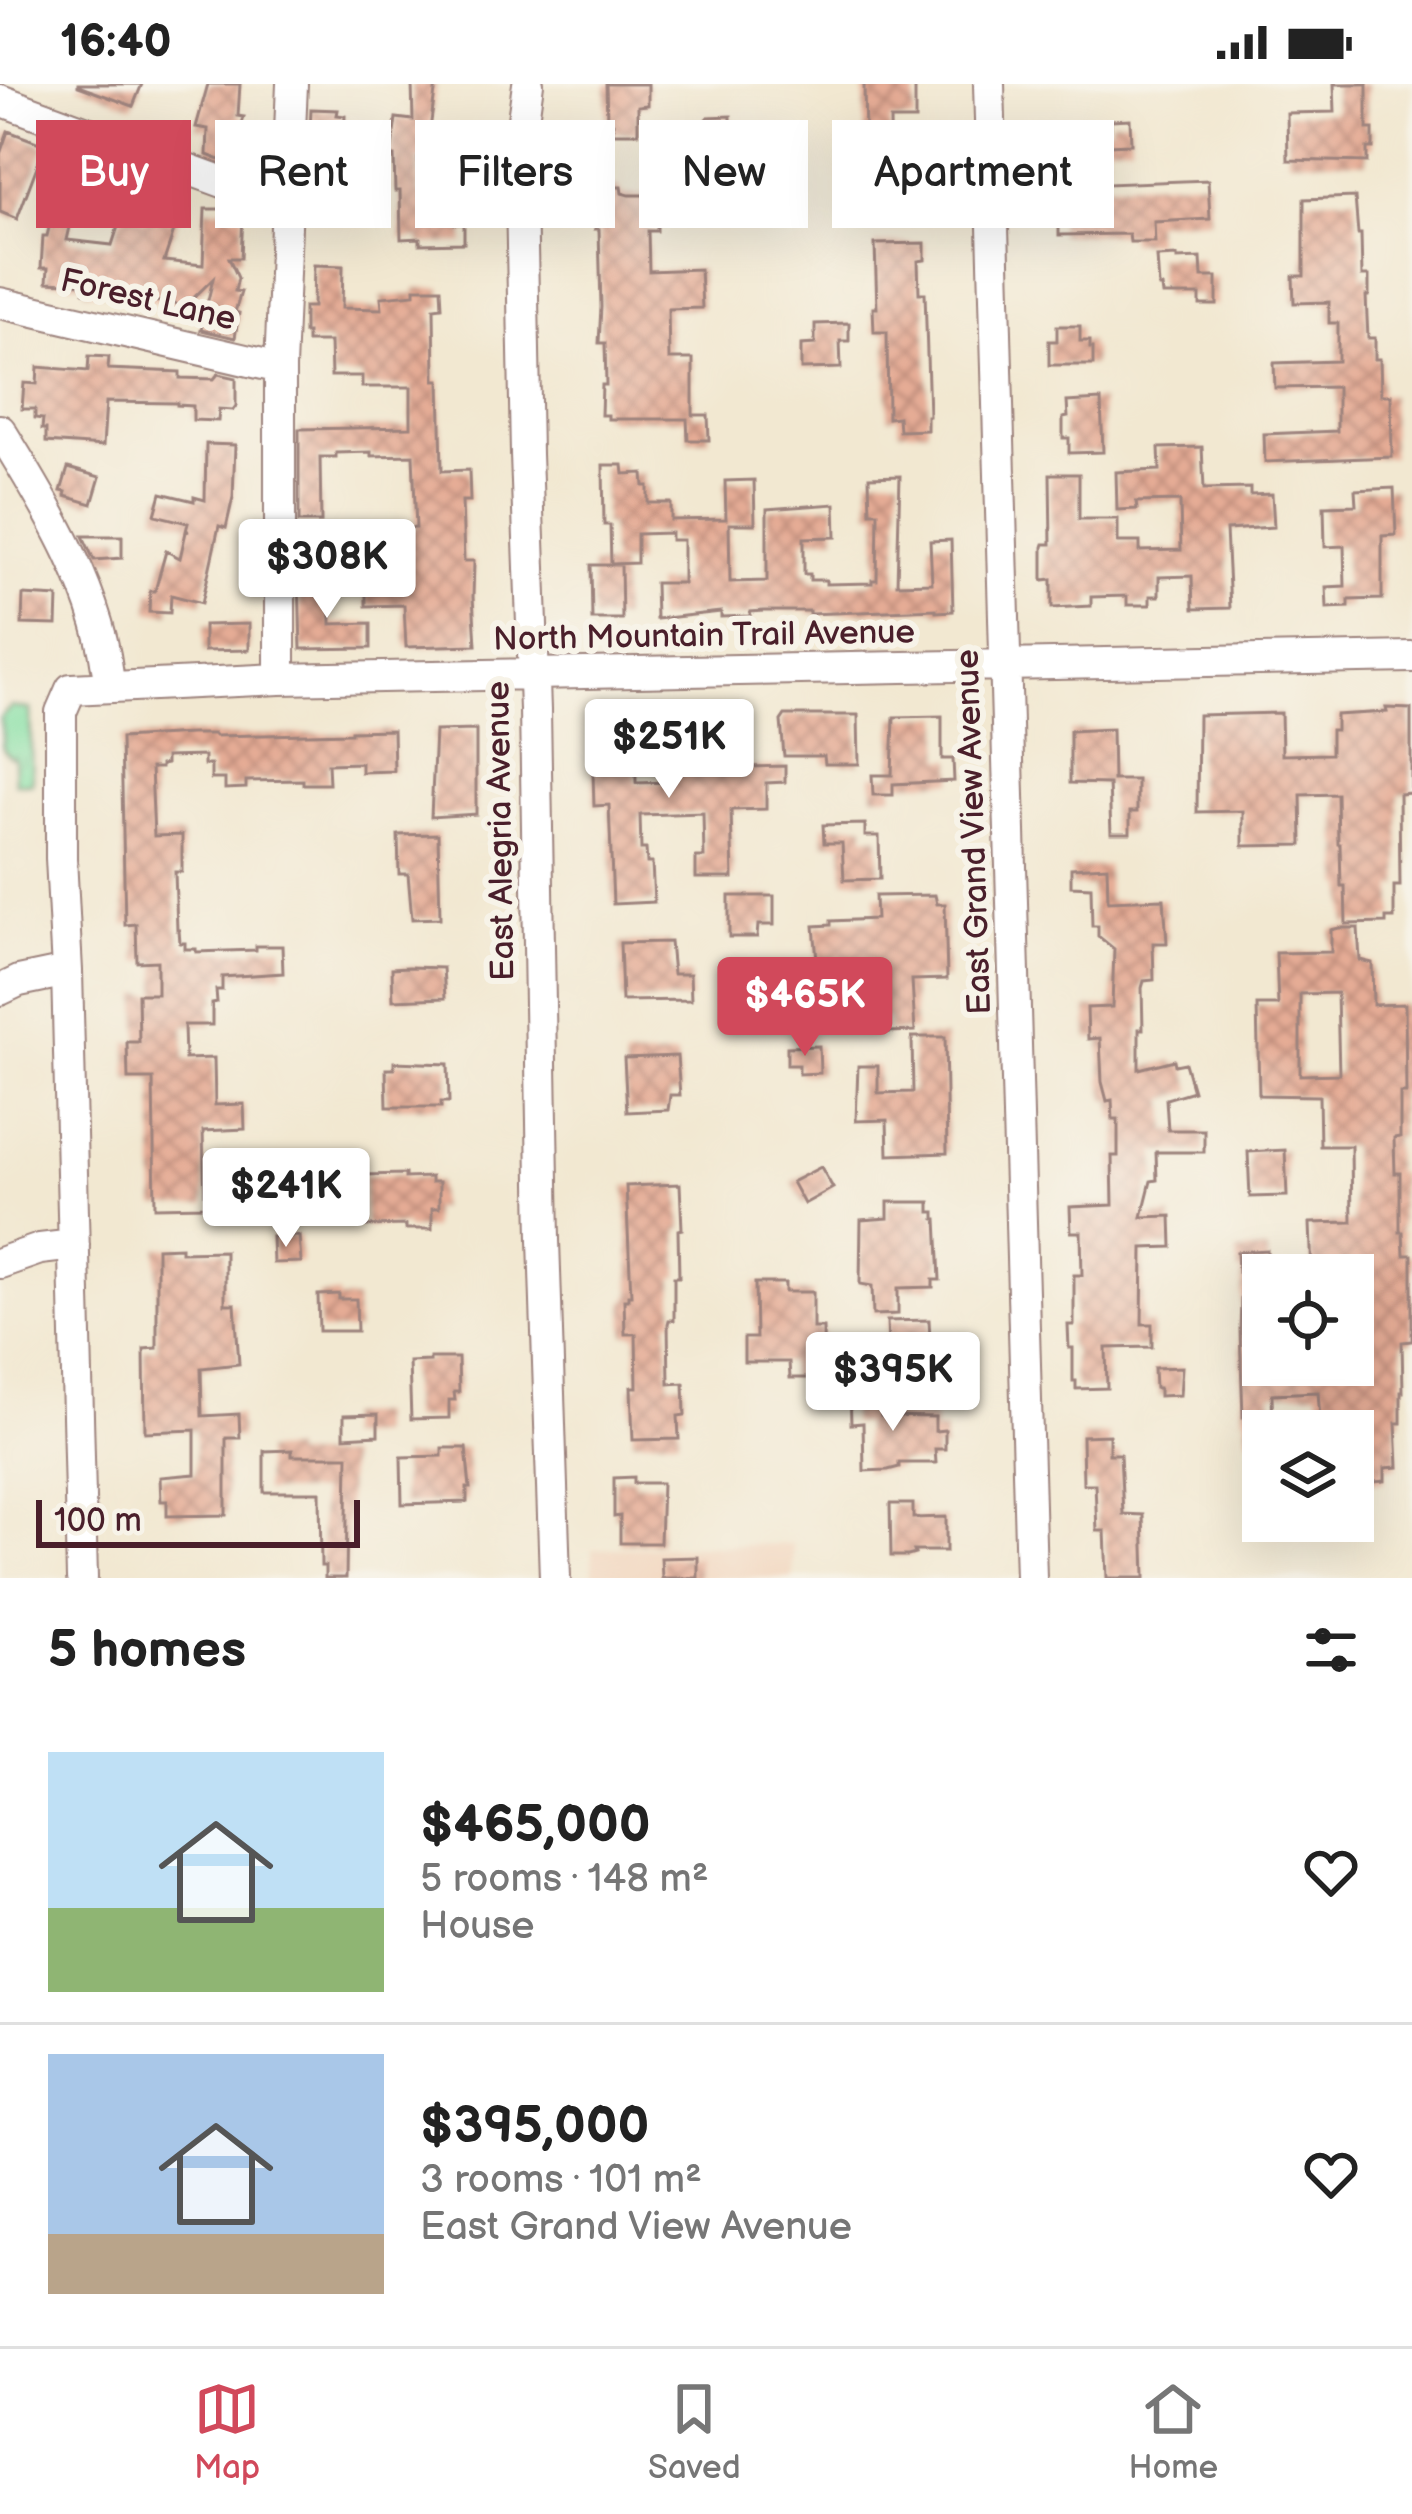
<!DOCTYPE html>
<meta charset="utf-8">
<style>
:root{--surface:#fff;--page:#f2f2f2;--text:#222;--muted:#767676;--line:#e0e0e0;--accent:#d1495b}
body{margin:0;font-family:"Balsamiq Sans",sans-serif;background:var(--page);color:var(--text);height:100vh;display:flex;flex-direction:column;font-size:45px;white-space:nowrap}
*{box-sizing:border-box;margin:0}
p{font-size:39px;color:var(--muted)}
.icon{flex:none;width:66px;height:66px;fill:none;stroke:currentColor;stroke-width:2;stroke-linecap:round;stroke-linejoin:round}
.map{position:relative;height:1494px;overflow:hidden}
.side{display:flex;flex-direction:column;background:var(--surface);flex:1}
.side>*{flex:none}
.banner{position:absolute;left:36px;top:36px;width:1341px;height:108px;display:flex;gap:24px}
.fabs{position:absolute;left:1242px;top:1170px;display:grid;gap:24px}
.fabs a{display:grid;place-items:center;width:132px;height:132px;border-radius:0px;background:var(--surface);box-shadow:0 12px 48px #0002;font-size:60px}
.scale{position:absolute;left:36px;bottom:30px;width:324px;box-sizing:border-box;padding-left:12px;border:6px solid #4a1f2b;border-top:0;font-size:33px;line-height:42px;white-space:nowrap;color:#4a1f2b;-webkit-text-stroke:9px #f7f3e8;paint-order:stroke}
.price{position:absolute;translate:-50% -102px;padding:0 27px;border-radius:12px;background:#fff;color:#222;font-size:39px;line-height:78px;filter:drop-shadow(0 3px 6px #0008)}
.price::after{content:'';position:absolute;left:50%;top:72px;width:36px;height:27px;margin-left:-18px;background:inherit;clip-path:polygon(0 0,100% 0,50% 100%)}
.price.on{background:var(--accent);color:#fff}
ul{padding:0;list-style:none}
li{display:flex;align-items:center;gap:36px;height:300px;padding:0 48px}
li+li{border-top:3px solid var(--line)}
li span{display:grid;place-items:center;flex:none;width:336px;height:240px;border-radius:0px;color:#555}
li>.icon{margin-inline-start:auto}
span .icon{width:144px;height:144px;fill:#fffc;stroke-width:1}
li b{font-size:51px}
h2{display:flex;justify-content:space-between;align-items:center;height:144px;padding:0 48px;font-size:51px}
.pill{padding:0 42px;border-radius:0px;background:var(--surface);box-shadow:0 12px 48px #0002;font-size:42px;line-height:108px}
.pill.on{background:var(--accent);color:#fff}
.status{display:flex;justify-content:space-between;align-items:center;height:84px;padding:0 60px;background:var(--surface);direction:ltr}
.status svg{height:33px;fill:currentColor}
.dock{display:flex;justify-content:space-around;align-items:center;height:168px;border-top:3px solid var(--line);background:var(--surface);font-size:33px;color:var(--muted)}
.dock a{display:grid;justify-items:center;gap:6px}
.dock .on{color:var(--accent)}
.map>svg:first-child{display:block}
.built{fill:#f2d5bd}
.grass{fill:url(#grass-tufts);stroke:#688068;stroke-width:3}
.building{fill:url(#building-cross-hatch);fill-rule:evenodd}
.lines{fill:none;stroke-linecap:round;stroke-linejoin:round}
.minor-casing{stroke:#9e847e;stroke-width:34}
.minor{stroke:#fff;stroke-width:30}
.labels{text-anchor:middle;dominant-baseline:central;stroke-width:12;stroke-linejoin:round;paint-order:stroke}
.street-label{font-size:33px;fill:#4a1f2b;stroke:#f7f3e8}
</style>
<div class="status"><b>16:40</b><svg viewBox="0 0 49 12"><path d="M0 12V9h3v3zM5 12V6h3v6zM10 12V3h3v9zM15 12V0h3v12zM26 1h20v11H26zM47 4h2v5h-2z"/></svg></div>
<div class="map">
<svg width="1412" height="1494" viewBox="0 0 1412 1494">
<defs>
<pattern id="grass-tufts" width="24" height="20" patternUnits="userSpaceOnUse" patternTransform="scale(3)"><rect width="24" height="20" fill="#86e0a5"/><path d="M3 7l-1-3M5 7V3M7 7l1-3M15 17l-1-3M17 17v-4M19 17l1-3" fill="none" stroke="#75c08e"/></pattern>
<pattern id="building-cross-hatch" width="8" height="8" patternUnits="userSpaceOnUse" patternTransform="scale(3)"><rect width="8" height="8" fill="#e5ac95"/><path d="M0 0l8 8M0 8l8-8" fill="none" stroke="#bc8b7a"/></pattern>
</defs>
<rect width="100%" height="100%" fill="#f7f3e8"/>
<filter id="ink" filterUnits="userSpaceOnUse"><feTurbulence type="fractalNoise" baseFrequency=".00833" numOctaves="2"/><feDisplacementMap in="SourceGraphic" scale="24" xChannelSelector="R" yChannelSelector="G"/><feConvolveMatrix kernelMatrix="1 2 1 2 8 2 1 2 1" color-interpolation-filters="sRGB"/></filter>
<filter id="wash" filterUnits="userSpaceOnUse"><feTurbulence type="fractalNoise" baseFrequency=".004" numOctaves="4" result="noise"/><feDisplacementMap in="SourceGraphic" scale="48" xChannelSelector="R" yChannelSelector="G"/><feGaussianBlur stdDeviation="2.7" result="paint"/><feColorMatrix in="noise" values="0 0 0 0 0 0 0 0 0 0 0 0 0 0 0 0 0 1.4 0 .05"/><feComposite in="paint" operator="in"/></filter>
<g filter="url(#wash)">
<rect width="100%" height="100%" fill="#f2e8d1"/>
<path class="built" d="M793,1460v34h-200l-1,-29z"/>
<path class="grass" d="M11,623l19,2 2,74h-17l-1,-24c-14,-8 -11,-11 -12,-27 0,-5 -2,-10 -2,-14z"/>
<g id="blocks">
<path class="building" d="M78,0h64l-9,22 -55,-20z
M208,0h32l-2,32 6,1 -12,42 -6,-2 -1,5 -18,-7 1,-26 -12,-2z
M412,0h24l-10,76 -8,-1 1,35 31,-1 1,20h4v11h9v19l-44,1v-6l-19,1 -1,-48h-5l-1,-35h-3l5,-38 17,2z
M606,0h42v21l-10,1v27h-25v-10l-6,-3z
M864,0h51v36h-25l1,55h6l1,33h-52l-4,-69h23z
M1334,0h33v45h6v19h-6v14l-79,-2 -1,-47 48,-1z
M311,25l27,1 -1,5 8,1 -2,44h-5l-3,16 -27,-1z
M731,32v22l-33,1v6l-24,1 -1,-20h24v3l11,-12z
M1130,35l1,25 -24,1v39l101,-4 2,39 -56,3 1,20h-25l-1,-8 -70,1v-81h3l2,-25 47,-1v-8z
M8,47l37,14 -28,74 -17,-7v-58z
M65,77l119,40 -20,60 39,4 2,-56h23v5h15l-2,44h-12l9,20 -3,13 6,1 -6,20 4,1 -4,25 -34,-8 12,-51 -32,31 -6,-7 -52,-4 -3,-5 -36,-2 1,-8 -38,-2 1,-14h-7l2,-32h4zM78,109l46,15 -12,37 -45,-5z
M596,103h25l1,6 7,2h22v19h6v17h-9l1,40 51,-2 2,39 -34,1 1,50h24v56h15l1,25h-21l-1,-21h-79v-4h-7l1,-30h4l-1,-42h-6l2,-36 -2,-78h-4z
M1355,113l3,37h3l1,42h7v20h-3l2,42h7v21h5l1,36h10l1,62 -127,5 -1,-28 73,-3v-44l-62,1 -1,-25 64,-2v-38h-9v-21l-35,1 -1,-27h11v-77z
M925,159v17l-7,1 1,32h6l4,123h-2v14l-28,1 -1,-14 -10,1 -1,-86h-13l-1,-24h4l-2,-64z
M1177,172v3l24,-1 1,19h15v28h-17v-10h-37l-1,-8h-3l-2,-30z
M314,181l29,1 -1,42 40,1 -1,-12 34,-3v-6h26l1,19 -8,1 1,72h5l2,91 27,-1 1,31h-8l2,60h10l-1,36 3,48 -70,2 -2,-42 -38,1v-16h-23l-1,-31 35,-1v-29l39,-1 -3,-73 -42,1v-4l-35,1v4h-16l1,65h-22v-93l112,-2v-40h-49v-11h-31l-1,-34h-23v-9h-3v-26h9z
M849,239v18h-9l1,27 -40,1v-24l14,-1v-20z
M1057,242h23v15h10v7h3v17h-44v-24h8z
M89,272l20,1 -1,12 72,3v6l34,1 4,-5 18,4v28l-3,4 -14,-1 -1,12 -25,-1v-14l-16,-1v-2l-71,-1 -3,44 -57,-4v-13h-4l1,-10 -8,-1v-9h-13l2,-26 13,1 1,-17 50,4z
M1101,316l2,52 -34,1v-15h-6v-20l5,-1 -1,-15z
M206,360l29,1 -2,52 -7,31 -7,-2 -17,77 -31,-8 -1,18 -21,-1 1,-21h5l11,-40 14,7 6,-26 3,-1h-3l2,-8 -33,-8 6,-22 33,8v-4l11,3z
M1202,363l2,42 46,-1v7l22,-1 2,33 -48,3 4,78 -37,1 -1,-33 -33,1v19h-9v9h-23v-9l-36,1v9l-39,2v-29l-9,1v-33l1,-3h7l-1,-70h29v45h39v23h22v9l41,-1 -1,-49 -44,1 1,7 -20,1 -1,-38 44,-2 -1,-22z
M603,381h20l1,9 19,-1 1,13h4v17h23v17l55,-1 -1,-38 29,-1 1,44h-26l1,58 37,-1v-72l68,-5 1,33 -32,1v36h6v6h16v4l46,-1v-3h5l1,-68h-8l-1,-35 31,-1 -3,108 35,-1 -2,-42 21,-1 2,71 -17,1v-3l-127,5v-3h-45l-14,1v4l-29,1v-5l-65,7 -1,-36h28v-43h-12v-7l-34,1v29l-26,1 -1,-39h-6z
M68,384l32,9 -8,27 -27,-8 1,-4 -5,-1z
M1394,404l2,47 -14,1v63l-33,1v7l-22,1 -1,-21 19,-1 -1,-40 -19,1 -1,-41 32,-1 -1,-15z
M83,452h39v22l-28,2z
M591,481h30l1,54h-30z
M299,495h31l1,45 40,-1v25l-70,1z
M23,511l35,2 -1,28 -35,-1z
M249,540v26l-45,1v-26z
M1386,624l25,1v84l-12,1 1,92h-6v32h-8v5l-40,1 -1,-38h-4l-1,-42h-2l-1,-50 -36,1 1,50 -59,1v-35l-46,1 1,-97 83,-2 1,42 49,-1v-24h5v-15l51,-3z
M630,625v10l5,-1 1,65 36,-1v-24l6,-1 -1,-27 34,-1 3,39 71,-2v16l-19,1v26l-35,1 2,68h-37v-21h8l-1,-44 -63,2 1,34h5l1,14h5l2,39 -41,2 -4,-99 -15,1 -2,-69h5l1,-27z
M785,631h73l1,49h-34l-1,-8h-40l-3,-35z
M942,632v43h11l1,22 -61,3v11h-20l-1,-20h20l2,-58z
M1112,645l1,51h24v32h-7v21h-19l-2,-49 -39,-1v-52z
M393,646l1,41 -33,1v-9l-33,1 1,20h-26v-4l-57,1v7l-21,1v-10h-14v-14h-7v-9l-38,1v7l-5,1v3h-10l3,68 28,-1v37h-7l2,58h2l1,13h5v6h11v3l60,-2v-4h26l1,27 -61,4v13h-6l1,12 -5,1v22h-28l1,34 29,-1 1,47 29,-1 1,25 -42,2 2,75 -50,1 -2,-128h-25l-1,-37h12l-1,-48h19v-33l-20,1 -1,-38 -11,1 -4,-187 70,-4h23l1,2 136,-3v-2z
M476,646v84l-45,3 4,-86z
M865,740v12h14l1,43 -36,1 -2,-37h-18l-1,-18z
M438,750l2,84 -28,1 -4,-45h-9l-1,-39z
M1107,782l1,35 56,-2 3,44h-14l1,37 -10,1 -2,7 1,41h-4v40l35,-9 1,5 10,-2 8,28 -27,8 2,31h36v22h-48l1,28 -6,1 -9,36 29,-1 1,31 -29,1 -1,76h10v23l-46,1 1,40 -31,1v-8h-3v-33h-4l-1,-23h6v-50h8l-1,-43h-10l-1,-25 43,-2 -1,-49h6v-37h-5l-1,-19 -5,1 -5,-19 -2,-44 -12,1 -1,-31 25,-1 2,-58 -16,-13v-10h-6l-1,-39 -20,-1v-18z
M935,811l2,9h8l2,75 -35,1 3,51 -26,1 -1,-14 -59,1 -1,-48h-10l-4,-45 17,-1v-4l45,-2 -1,-23z
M729,812h45v29h-16l-1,12h-28z
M1339,844h19l2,32 12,3 1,42 32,-1 1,89h-6v44l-6,1 1,35h5v59h3l1,23h8v86l-10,1 1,50h-2v31h-5l2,44 -13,1v13l-11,1h-11l-10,-9v-55l-33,1 -2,-27 -46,2 1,37h-10v7l-16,1 -1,-22h-3l-3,-87 2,-59 -4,1 -1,-20 30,-2 1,25h-5v90h90v-90h-41l-2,-52 42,-1 -1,-76h-31l-1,-50 -60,-1 -1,-47 -1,-43h21l-2,-52 55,-1v-22zM1337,909l2,81 -39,1v-81z
M670,858l3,32h17l1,26 -69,1 -2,-58z
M409,883l34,1 2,30 -52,2 -1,-32z
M912,953h33l2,116 -59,2 -1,-35 -31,1 2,-55h20v27l35,-1z
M819,962l1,27 -21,1v-9h-12v-18z
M677,972l3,39h-10l-2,15 -41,2 -3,-54z
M394,978l54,2 1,38h-8v5h-54l-1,-38h8z
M1285,1066l2,46 -37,1 -2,-45z
M821,1083l12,21 -29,16 -12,-22z
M405,1090v4l26,-1v5h8v26h-7v21h-26v-4l-41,1 -1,-51z
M680,1100l2,45 -4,1 1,47h-5v43h-5l-1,4 1,60 15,-1 1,32 -7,1 1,23 -46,1 -2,-53h6l-1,-53h-11l-1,-34h4v-5h3l-5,-109z
M888,1118h42v10h5v7h2l3,61h-7v7l-35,1v26l-25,1 -1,-29 -12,-2 1,-64 27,-2z
M299,1152l2,26 -28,1 -1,-26z
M181,1163v5l44,-1v53h10l4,60 -38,4 1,48 37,-2 1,24h-14v77l-59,1v-15h-6l-1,-24 35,-3v-44l-50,2 -1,-83 13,-1v-100z
M755,1199h30v9h28v36h10l1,50h-34l-1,-16h-45v-24h12z
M339,1210v5h17l1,32h-38l-1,-36z
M929,1236l2,38h4l1,18 -44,1v-31h-4l-1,-25z
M430,1274h28l1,34h-5l1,8h-6v18l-38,1 -2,-57 21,-1z
M1182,1283l-2,28 -21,1v-8h-4l-1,-20z
M880,1305l1,27 54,1v14l10,-1v19h-10l1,14h-37v4l-11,3 -24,1 -1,-48 -12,1 -1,-34z
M378,1330v21l-34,2v-22z
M1109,1351v19h11l3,60 20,1 2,63h-38l-2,-47h-8l-2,-47h-12l-1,-48z
M442,1364h24l4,40h-3v14l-65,2 -1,-47 41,-1z
M292,1366v6h56l-2,122h-21v-12h-4l-1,-74h-56v-41z
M634,1393v6h28l-2,60h-40v-27l-6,1v-39z
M890,1420h23v14l33,-1v34h-32l1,3 -7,2h-17z
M698,1473v21h-36l-1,-20z"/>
</g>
</g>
<g filter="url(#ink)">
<use href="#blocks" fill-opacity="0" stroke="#9e847e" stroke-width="3"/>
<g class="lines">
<g class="minor-casing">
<path id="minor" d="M528,0l-8,57 6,313 9,256 9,530 11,338
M989,0l42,1494
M0,16l288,106
M0,219l280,65
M0,346c46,74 103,167 109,256
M280,595v-311l12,-284
M0,906l19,-9 48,-10
M0,1179l40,-14 34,-4
M82,1494l-15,-607 -6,-113v-146l10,-23 209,-10 1132,-22"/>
</g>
<use href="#minor" class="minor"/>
</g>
</g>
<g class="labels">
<g class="street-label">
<text transform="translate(148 216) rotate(13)">Forest Lane</text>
<text transform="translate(704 552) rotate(-1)">North Mountain Trail Avenue</text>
<text transform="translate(501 747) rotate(-91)">East Alegria Avenue</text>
<text transform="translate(974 748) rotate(-92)">East Grand View Avenue</text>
</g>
</g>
</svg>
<div class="fabs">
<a><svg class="icon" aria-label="locate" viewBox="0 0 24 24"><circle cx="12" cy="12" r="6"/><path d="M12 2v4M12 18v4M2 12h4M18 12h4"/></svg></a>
<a><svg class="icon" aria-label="layers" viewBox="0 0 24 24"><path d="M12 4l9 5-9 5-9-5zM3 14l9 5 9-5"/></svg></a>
</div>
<div class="scale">100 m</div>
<b class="price" style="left:327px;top:537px">$308K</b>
<b class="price" style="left:669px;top:717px">$251K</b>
<b class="price on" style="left:805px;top:975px">$465K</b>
<b class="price" style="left:286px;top:1166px">$241K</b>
<b class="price" style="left:893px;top:1350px">$395K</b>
<div class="banner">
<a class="pill on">Buy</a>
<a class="pill">Rent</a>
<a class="pill">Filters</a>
<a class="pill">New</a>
<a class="pill">Apartment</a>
</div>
</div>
<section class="side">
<h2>5 homes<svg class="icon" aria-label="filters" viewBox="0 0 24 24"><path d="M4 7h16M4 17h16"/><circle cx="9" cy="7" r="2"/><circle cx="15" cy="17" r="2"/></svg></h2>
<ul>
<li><span style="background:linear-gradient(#bfe0f5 65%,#8fb573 0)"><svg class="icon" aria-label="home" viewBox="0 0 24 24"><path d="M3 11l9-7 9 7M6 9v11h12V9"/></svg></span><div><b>$465,000</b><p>5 rooms · 148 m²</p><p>House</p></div><svg class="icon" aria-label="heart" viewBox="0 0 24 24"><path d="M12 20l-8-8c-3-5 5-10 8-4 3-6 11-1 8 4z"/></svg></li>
<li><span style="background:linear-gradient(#a9c7e8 75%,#b9a48a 0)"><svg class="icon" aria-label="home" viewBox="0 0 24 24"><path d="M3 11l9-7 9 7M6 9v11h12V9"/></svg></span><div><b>$395,000</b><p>3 rooms · 101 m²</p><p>East Grand View Avenue</p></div><svg class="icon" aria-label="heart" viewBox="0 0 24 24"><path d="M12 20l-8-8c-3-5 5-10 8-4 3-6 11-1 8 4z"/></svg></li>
</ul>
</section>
<nav class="dock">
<a class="on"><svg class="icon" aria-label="map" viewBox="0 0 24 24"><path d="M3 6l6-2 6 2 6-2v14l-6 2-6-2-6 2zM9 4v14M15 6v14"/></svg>Map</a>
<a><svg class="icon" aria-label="saved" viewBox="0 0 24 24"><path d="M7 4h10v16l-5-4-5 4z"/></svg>Saved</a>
<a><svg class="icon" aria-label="home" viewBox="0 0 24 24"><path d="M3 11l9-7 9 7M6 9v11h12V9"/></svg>Home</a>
</nav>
